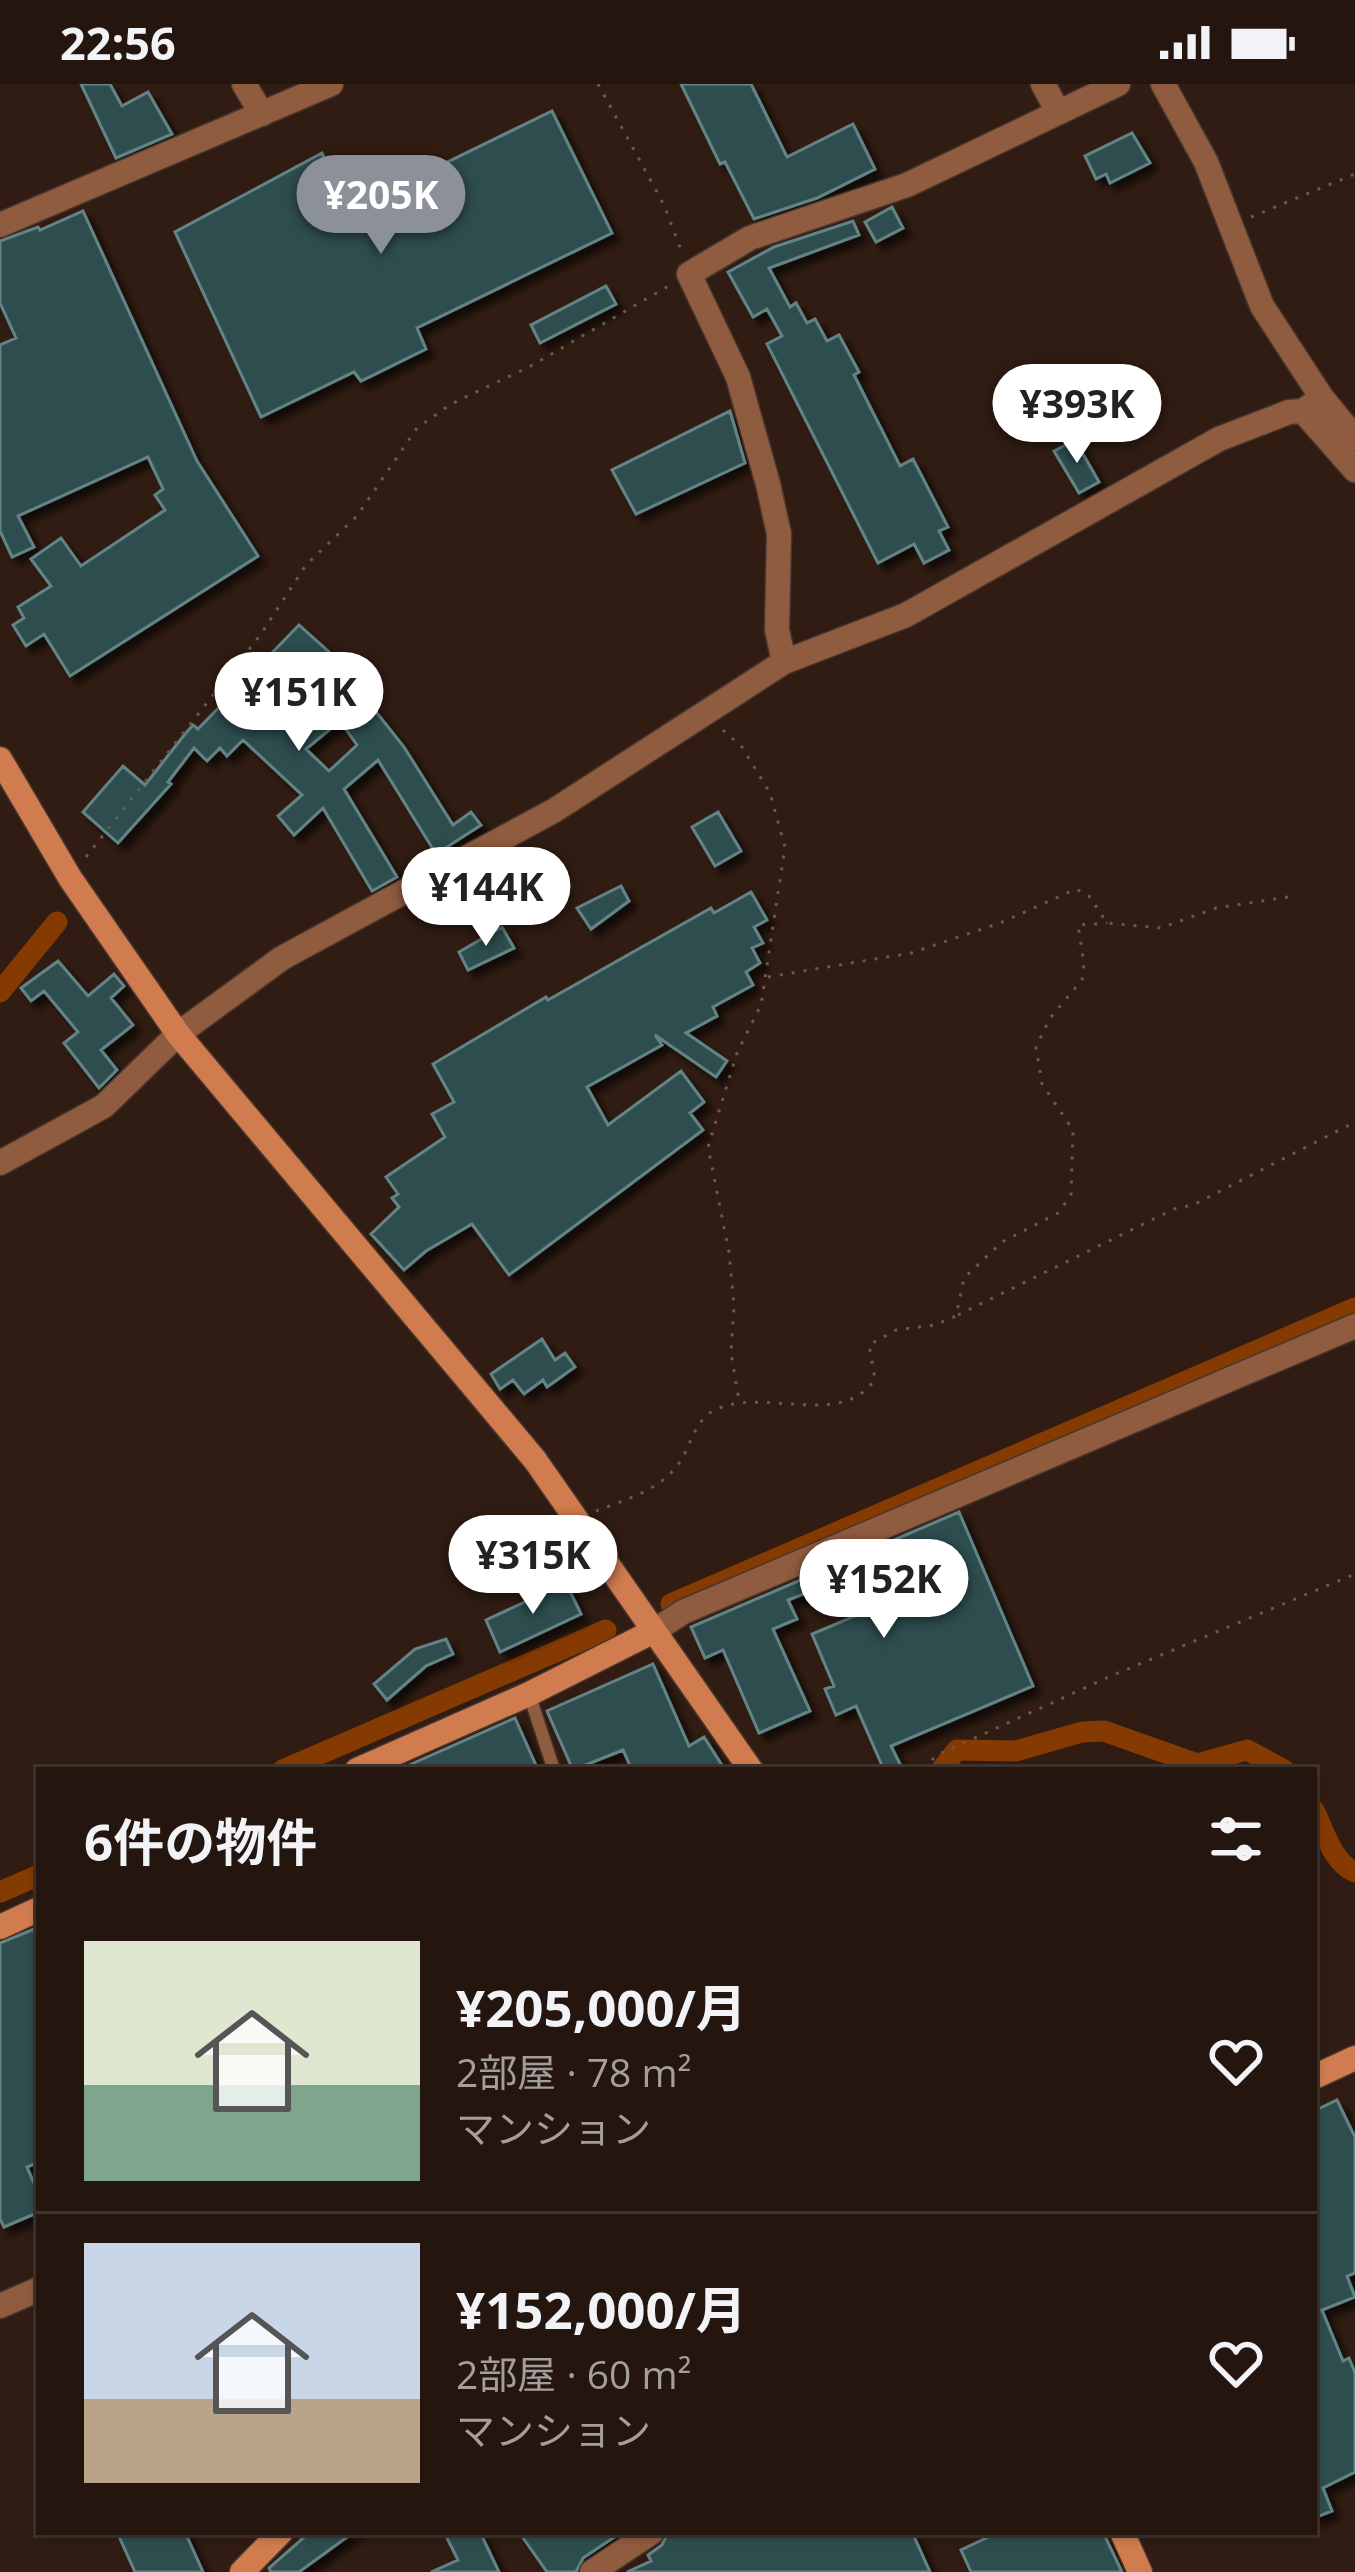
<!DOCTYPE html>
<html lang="ja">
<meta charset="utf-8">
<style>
:root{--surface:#24150e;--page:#30221c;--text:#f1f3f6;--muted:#a39f9e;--line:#41342e;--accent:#8c9099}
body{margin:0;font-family:"Open Sans","Noto Sans JP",sans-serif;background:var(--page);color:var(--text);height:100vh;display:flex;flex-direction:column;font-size:45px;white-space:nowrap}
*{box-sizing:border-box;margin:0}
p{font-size:39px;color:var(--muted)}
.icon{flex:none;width:66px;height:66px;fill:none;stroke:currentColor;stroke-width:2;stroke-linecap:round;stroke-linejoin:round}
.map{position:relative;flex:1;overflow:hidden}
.details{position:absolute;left:36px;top:1683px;width:1281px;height:768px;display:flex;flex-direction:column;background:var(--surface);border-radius:0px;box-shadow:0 3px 9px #0004,0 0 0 3px var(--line)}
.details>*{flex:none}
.price{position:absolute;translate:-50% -102px;padding:0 27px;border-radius:42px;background:#fff;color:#222;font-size:39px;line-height:78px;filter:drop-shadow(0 3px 6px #0008)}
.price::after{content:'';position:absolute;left:50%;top:72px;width:36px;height:27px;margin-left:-18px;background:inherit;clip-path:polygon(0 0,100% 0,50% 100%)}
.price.on{background:var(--accent);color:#fff}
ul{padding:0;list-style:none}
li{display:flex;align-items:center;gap:36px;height:300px;padding:0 48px}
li+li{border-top:3px solid var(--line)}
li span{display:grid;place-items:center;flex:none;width:336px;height:240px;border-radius:0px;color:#555}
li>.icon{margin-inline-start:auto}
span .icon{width:144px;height:144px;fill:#fffc;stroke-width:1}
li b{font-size:51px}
h2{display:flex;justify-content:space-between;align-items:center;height:144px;padding:0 48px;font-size:51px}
.status{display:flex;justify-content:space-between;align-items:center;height:84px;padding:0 60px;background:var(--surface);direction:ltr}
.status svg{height:33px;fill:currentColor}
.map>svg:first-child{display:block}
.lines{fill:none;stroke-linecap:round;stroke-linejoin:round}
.canal{stroke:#853a01;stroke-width:21}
.building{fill:#2f4d4f;stroke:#648486;stroke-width:3;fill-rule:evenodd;filter:url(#shadow)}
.lane-casing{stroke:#49362d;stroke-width:15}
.street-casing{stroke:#49362d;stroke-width:27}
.secondary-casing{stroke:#49362d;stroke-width:27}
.path{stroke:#6b5950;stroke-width:3;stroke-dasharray:3 9;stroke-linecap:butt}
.lane{stroke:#905c40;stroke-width:12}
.street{stroke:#905c40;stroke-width:24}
.secondary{stroke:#d07c4e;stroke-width:24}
</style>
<div class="status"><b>22:56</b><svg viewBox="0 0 49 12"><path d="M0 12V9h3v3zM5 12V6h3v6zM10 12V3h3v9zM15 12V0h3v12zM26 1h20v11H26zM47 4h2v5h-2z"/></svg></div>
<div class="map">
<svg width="1355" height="2488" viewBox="0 0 1355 2488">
<defs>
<filter id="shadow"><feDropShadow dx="7" dy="7" stdDeviation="3" flood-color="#0009"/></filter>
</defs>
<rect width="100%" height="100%" fill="#301c12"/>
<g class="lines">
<path class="canal" d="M0,908l57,-70
M671,1520l684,-296
M283,1686l323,-140
M941,1686l16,-20 59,1 66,-19 22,-1 93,33 50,-14 37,20
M1314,1726c10,21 19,53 41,62
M0,1808l39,-17"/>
</g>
<path class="building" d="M81,0h29l12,22 26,-14 24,42 -56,24z
M681,0h70l36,73 66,-33 22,45 -58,29 -63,21 -29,-57 -5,2z
M552,27l60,122 -195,95 9,21 -65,32 -7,-9 -93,45 -86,-185 147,-79 25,58z
M1132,49l18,30 -40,20 -4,-9 -10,5 -11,-23z
M892,123l11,21 -27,14 -11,-20z
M83,127l114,250 61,95 -188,120 -26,-42 -18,12 -13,-21 11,-7 -6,-11 33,-21 -20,-27 30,-21 20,28 84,-56 -10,-15 8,-6 -15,-32 -130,59 16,31 -22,10 -12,-26v-186l16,-7 -16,-35v-62l38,-14 2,3z
M853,137l6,14 -90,33 21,39 6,-4 11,20 8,-4 12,22 12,-6 20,37 -5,3 46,91 13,-7 35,68 -9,4 10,19 -25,13 -10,-19 -36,19 -111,-219 15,-8 -15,-27 -14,8 -25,-45 46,-25z
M606,202l10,18 -76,39 -9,-18z
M730,327l15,52 -109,51 -24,-44z
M1075,356l24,42 -20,11 -25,-42z
M299,541l29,26 76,96 49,78 18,-13 10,13 -45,29 -58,-94 -34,29 53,88 -25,14 -49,-83 -29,27 -16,-19 24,-21 -59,-55 -16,16 -7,-8 -13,13 -13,-13 -26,34 3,2 -53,59 -35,-31 40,-46 22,19 40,-51 8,-9 5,4zM340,637l17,24 -28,26 -23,-22z
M718,728l23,39 -26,15 -23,-39z
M621,802l8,15 -38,28 -14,-21z
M751,808l16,28 -13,7 9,16 -11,5 8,15 -14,9 7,13 -40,22 4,9 -31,17 41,28 -11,16 -61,-42 7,10 -75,42 21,38 73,-54 23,31 -14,11 13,17 -194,145 -37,-51 -46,27 -22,19 -33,-36 28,-27 -7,-9 6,-4 -12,-17 59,-40 -13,-23 22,-12 -21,-38 113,-67 2,3 163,-92 3,5z
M502,843l12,21 -46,22 -9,-18z
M58,877l30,35 26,-22 10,12 -13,12 22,27 -32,25 16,20 -18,18 -35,-45 14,-11 -34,-41 -13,10 -10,-13z
M542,1255l13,21 10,-7 10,14 -28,20 -4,-7 -19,14 -11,-14 -13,9 -9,-15z
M959,1428l74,174 -142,60 12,24h-19l-28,-64 -20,9 -11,-26 9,-3 -22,-52 43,-18 -16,-36 -51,20 9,19 -24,10 37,82 -51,22 -36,-83 -18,8 -14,-31z
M566,1499l15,31 -81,38 -14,-32z
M446,1555l7,15 -27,12 -39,34 -13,-16 41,-35z
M653,1580l36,82 15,-9 21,33h-93l-9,-20 -50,20 -26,-59z
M515,1634l23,52h-140z
M39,1843v235l-12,5 12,28v17l-35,15 -4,-8v-276z
M1337,2016l18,37v136l-8,3 8,21 -33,13 21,51 6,-3 6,15v99l-32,16 9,23 -18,7v-407z
M117,2448h68l18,40h-68z
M310,2448h44l-55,40h-28l-2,-4z
M444,2448h36l19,40h-68l27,-12z
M519,2448h103l-39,26 -7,14h-29z
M668,2448h244l18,40h-303l24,-11 -3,-6 14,-10z
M999,2448h104l19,40h-151l-10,-22z"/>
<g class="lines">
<g class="lane-casing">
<path id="lane" d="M529,1610l25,76"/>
</g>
<g class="street-casing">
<path id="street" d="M244,0l18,30
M1043,0l14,26
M1163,0l43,78 56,144 60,92 33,40
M0,141l331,-141
M1303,327l52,59
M784,578l-7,-32 2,-96 -11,-50 -30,-107 -49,-103 61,-36 157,-53 211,-101
M0,1079l104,-57 74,-72 104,-76 273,-148 229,-148 122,-47 313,-176 70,-27 14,-1 19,-13
M654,1547l29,-19 672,-286
M0,2222l39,-17
M592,2488l60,-40"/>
</g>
<g class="secondary-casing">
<path id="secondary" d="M0,675l70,119 108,156 357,426 216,310
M357,1686l172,-76 125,-63
M0,1843l39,-18
M1314,1993l41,-19
M1122,2448l18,40
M242,2488l39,-40"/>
</g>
<path class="path" d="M598,0l66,121 17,45
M1251,133l104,-43
M723,646l19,17 28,46 15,54 -24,158 -24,48 -29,94 21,105 5,54 -3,48 8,46
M86,773l175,-223 45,-69 51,-49 60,-88 34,-24 78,-37 143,-83
M768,893l143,-24 89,-30 76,-34 13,7 18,27 54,5 55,-20 72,-11
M958,1231l216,-106 19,-4 162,-83
M596,1427c28,-11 62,-20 81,-45 15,-19 16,-48 42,-58 48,-19 124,20 156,-29l-6,-34 27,-15 39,-5 21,-9 8,-38 38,-36 56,-29 13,-18 2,-65 -31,-46 -6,-37 14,-29 32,-38 2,-16 -6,-39 29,-2
M925,1686l10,-14 176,-80 244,-102"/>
<use href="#lane" class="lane"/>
<use href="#street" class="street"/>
<use href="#secondary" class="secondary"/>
</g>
</svg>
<b class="price on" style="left:381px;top:173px">¥205K</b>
<b class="price" style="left:1077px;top:382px">¥393K</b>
<b class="price" style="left:299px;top:670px">¥151K</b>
<b class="price" style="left:486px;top:865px">¥144K</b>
<b class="price" style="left:533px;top:1533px">¥315K</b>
<b class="price" style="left:884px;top:1557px">¥152K</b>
<section class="details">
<h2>6件の物件<svg class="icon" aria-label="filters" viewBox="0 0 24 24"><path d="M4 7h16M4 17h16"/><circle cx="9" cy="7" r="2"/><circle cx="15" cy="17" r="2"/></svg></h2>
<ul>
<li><span style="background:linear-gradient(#dfe7d0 60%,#7fa58c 0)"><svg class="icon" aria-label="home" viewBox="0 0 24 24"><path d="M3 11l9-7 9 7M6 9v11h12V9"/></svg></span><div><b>¥205,000/月</b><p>2部屋 · 78 m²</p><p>マンション</p></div><svg class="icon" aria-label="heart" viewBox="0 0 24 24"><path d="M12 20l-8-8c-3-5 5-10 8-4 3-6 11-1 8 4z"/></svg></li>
<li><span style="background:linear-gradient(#c9d6e8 65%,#b9a48a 0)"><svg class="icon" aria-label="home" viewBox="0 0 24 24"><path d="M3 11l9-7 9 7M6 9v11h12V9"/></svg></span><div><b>¥152,000/月</b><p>2部屋 · 60 m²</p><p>マンション</p></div><svg class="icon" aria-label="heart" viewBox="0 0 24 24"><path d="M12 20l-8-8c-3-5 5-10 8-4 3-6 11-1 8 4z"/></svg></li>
</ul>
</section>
</div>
